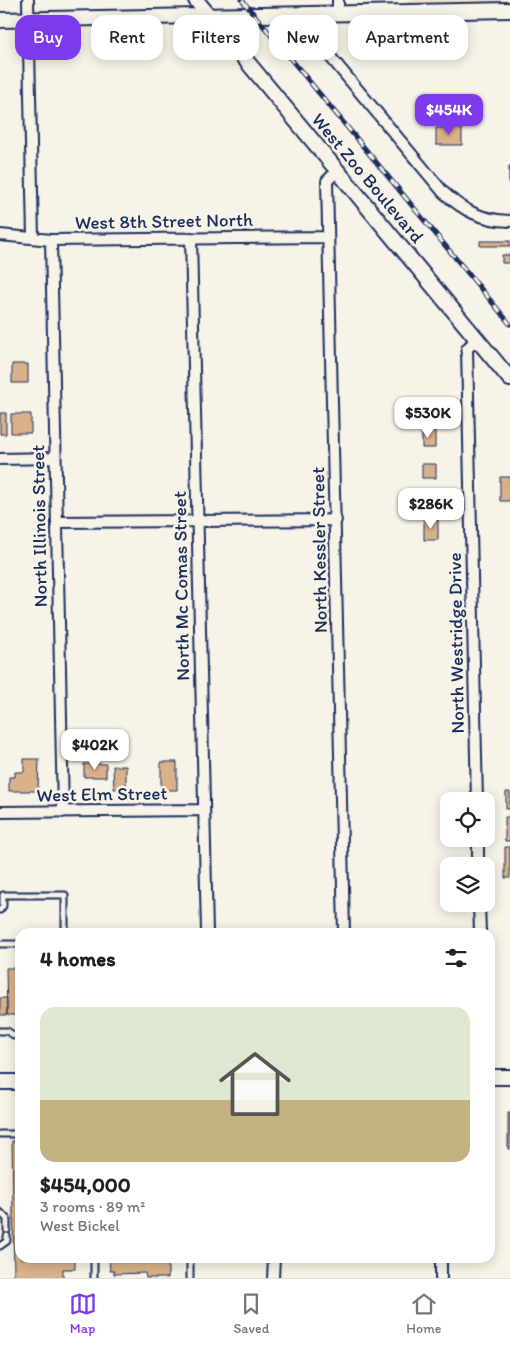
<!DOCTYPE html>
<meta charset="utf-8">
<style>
:root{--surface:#fff;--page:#f2f2f2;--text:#222;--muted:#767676;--line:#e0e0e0;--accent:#7c3aed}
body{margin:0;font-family:Itim,sans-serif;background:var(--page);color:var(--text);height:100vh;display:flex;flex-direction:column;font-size:19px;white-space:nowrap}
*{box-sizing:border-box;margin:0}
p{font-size:16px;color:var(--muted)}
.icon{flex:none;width:28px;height:28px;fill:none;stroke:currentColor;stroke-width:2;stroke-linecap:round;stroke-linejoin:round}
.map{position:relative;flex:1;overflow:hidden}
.side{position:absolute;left:15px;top:928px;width:480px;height:335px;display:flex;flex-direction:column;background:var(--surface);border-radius:15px;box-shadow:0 2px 12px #0003}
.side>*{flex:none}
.top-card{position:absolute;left:15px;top:15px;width:480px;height:45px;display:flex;gap:10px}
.fabs{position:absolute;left:440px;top:792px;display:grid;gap:10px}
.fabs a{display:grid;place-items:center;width:55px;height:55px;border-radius:10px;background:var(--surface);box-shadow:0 2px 12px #0003;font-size:25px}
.price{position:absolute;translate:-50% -42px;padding:0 11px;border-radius:10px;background:#fff;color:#222;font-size:16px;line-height:32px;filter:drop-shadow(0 1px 2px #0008)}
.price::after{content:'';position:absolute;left:50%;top:30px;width:15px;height:11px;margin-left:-8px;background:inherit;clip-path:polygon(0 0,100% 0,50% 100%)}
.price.active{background:var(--accent);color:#fff}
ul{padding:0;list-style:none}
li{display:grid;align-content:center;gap:10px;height:265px;padding:0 25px}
li span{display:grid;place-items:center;height:155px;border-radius:15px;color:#555}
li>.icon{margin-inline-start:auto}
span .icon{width:90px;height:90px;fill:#fffc;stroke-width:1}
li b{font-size:21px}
h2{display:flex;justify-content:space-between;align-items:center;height:60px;padding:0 25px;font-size:21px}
.pill{padding:0 18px;border-radius:15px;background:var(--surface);box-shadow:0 2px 12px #0003;font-size:18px;line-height:45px}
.pill.active{background:var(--accent);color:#fff}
.tab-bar{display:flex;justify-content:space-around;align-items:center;height:70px;border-top:1px solid var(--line);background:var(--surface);font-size:14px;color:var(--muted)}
.tab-bar a{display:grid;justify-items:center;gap:2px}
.tab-bar .active{color:var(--accent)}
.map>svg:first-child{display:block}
.built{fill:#eedfcc}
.building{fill:#d9b18a;stroke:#1b2f5e}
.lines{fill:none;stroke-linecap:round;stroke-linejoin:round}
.lane-casing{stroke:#1b2f5e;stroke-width:9}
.street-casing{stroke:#1b2f5e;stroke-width:14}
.secondary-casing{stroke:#1b2f5e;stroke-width:18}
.lane{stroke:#f7f3e8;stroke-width:5}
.street{stroke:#f7f3e8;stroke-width:10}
.secondary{stroke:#f7f3e8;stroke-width:14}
.rail-casing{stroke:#1b2f5e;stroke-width:5}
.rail{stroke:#f7f3e8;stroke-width:3;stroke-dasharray:9;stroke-linecap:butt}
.labels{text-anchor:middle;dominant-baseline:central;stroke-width:5;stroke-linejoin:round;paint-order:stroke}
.street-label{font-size:19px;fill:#1b2f5e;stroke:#f7f3e8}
</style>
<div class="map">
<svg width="510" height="1278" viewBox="0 0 510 1278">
<rect width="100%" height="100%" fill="#f7f3e8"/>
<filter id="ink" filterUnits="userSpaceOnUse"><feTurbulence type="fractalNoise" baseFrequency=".02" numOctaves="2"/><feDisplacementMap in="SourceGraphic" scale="10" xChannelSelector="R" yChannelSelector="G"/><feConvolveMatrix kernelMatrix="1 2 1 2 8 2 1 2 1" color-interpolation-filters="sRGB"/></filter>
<g filter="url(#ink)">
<path class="built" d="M407,0h103v4h-103z"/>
<path class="building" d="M436,128h26v17h-26z
M509,166h1v18h-1z
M480,241h30v5h-30z
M502,255h8v16v-8h-8z
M12,364h16v19h-16z
M0,413h6v21h-6z
M11,414h20v19h-20z
M422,430h13v18h-13z
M422,464h14v14h-14z
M500,477h10v24h-10z
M423,490h13v18h-13z
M424,519h14v21h-14z
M24,759h15l-1,32h-29v-14h6v-5h9z
M161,762h16v28h-16z
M84,764h22v13h-22z
M113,766h13v22l-12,1z
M506,792h4v17h-4z
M505,817h5v24h-5z
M505,847h5v31h-5z
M20,964v55h-1l-2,-4h-10l-1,-47h10z
M0,998h7v17h-7z
M508,1113h2v36h-2z
M12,1141h8v117h55v11h-12v9h-49z
M109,1258h54v5l5,-1v16h-22l-1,-5 -31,1v-3h-4z"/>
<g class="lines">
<g class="lane-casing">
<path id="lane" d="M0,910l3,-4v-11h62v37
M0,944h20
M0,1031h7l13,8
M0,1134h20
M0,1212l7,7v11
M0,1246l7,-5v-5
M94,1258v20
M190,1258v20"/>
</g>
<g class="street-casing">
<path id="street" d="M28,0l5,238
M338,0v14
M299,14l14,22 130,156c21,19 38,28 67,29
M337,171l-10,10 17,751
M0,235l51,5 277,-3
M191,238l16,694
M51,240l12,572
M476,339l-9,10 10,452
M0,459l55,-1
M57,522l279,-2
M0,812l204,-2
M478,839v27
M479,904l1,28
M441,1258v20
M273,1278l1,-20"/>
</g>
<g class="secondary-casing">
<path id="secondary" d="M196,0l314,379
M0,20l510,-10
M490,1077h20
M0,1082h20"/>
</g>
<use href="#lane" class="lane"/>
<use href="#street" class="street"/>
<use href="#secondary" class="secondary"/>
<g class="rail-casing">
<path id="rail" d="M242,0l268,324"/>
</g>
<use href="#rail" class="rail"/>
</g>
</g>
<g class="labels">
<g class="street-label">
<text transform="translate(368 178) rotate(50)">West Zoo Boulevard</text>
<text transform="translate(164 221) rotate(-1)">West 8th Street North</text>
<text transform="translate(39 526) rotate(-91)">North Illinois Street</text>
<text transform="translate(319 550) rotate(-91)">North Kessler Street</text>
<text transform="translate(181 586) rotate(-91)">North Mc Comas Street</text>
<text transform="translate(456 643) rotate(-91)">North Westridge Drive</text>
<text transform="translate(102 794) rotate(-1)">West Elm Street</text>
</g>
</g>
</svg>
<div class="fabs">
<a><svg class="icon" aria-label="locate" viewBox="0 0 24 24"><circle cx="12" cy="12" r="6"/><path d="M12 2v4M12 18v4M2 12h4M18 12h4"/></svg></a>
<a><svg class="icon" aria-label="layers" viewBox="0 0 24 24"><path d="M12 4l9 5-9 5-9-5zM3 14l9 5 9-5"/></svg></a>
</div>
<b class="price active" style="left:449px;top:136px">$454K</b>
<b class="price" style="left:428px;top:439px">$530K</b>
<b class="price" style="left:431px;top:530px">$286K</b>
<b class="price" style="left:95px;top:771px">$402K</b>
<div class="top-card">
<a class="pill active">Buy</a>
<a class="pill">Rent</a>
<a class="pill">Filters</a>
<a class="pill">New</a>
<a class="pill">Apartment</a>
</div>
<section class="side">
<h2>4 homes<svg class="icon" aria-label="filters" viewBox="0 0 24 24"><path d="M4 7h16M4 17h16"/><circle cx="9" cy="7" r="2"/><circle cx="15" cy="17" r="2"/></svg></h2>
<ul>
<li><span style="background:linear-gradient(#dfe7d0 60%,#c2b280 0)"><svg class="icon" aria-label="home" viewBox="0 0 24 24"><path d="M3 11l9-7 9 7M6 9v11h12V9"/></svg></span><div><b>$454,000</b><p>3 rooms · 89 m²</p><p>West Bickel</p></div></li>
</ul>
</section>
</div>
<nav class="tab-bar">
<a class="active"><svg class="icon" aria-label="map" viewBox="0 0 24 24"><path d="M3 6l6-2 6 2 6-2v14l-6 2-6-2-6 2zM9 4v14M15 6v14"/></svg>Map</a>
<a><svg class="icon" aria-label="saved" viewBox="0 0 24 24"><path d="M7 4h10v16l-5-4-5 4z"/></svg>Saved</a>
<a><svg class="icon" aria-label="home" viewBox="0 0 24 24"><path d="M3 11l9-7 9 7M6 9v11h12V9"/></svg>Home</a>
</nav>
